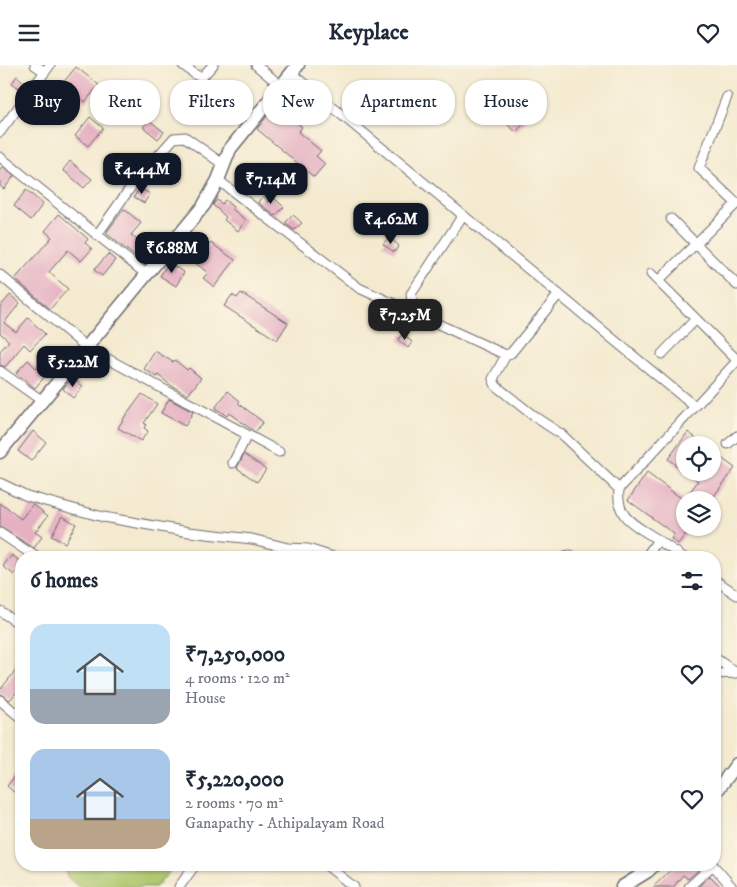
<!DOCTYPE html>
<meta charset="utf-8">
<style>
:root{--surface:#fff;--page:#f6f6f7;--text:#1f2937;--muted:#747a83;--accent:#111827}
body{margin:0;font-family:"IM FELL DW Pica",serif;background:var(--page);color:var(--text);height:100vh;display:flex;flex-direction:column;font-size:19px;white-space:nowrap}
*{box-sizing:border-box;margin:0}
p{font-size:16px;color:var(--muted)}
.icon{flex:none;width:28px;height:28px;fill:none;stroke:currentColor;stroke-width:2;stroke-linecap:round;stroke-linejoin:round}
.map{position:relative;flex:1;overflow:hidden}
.panel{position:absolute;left:15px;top:486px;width:706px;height:320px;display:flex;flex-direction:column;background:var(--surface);border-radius:20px;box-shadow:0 1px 4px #0004}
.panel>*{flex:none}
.top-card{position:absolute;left:15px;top:15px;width:708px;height:45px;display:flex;gap:10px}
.fabs{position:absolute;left:676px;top:371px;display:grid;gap:10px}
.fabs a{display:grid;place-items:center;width:45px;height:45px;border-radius:50%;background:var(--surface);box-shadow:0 1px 4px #0004;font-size:25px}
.price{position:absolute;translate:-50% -42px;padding:0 11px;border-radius:10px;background:var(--accent);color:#fff;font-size:16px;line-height:32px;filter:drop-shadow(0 1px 2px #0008)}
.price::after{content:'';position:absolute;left:50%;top:30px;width:15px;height:11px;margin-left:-8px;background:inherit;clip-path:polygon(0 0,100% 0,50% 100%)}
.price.on{background:#222;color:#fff}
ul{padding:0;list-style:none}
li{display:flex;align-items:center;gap:15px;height:125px;padding:0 15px}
li span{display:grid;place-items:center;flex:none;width:140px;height:100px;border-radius:15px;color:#555}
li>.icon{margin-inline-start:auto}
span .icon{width:60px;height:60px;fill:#fffc;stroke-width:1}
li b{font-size:21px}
h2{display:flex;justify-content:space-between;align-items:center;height:60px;padding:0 15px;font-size:21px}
.tag{padding:0 18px;border-radius:20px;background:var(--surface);box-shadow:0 1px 4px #0004;font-size:18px;line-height:45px}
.tag.on{background:var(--accent);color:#fff}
header{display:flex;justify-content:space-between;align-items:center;height:65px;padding:0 15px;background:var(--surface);font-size:22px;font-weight:700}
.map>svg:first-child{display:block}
.green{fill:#adc66c;stroke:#687454}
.building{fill:#e5b1c2}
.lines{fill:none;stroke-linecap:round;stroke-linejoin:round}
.street-casing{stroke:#6c686f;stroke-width:11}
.secondary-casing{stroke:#6c686f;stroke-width:15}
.street{stroke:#fff;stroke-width:9}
.secondary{stroke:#fff;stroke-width:12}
</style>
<header><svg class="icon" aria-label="menu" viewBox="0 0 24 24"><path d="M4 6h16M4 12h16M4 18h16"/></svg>Keyplace<svg class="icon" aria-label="heart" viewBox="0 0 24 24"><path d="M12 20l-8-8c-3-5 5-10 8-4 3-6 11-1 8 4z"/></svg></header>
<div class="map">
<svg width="737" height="822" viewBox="0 0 737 822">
<rect width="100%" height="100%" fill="#fcf5e5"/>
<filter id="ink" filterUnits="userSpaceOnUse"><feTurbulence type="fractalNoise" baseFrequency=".02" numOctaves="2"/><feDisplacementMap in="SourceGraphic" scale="10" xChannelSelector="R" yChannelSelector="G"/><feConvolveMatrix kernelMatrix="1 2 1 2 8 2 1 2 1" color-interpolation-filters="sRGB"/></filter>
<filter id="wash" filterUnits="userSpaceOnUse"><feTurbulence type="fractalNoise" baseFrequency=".0096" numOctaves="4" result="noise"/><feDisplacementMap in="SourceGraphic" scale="20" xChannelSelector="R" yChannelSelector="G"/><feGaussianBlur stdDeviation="1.12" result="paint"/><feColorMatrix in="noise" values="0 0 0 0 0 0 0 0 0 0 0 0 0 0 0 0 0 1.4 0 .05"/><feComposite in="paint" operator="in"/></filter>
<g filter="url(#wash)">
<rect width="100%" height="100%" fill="#f4ead0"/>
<path class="green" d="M64,800h111l-19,22h-77l-12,-10z"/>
<g id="blocks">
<path class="building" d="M76,2l23,18 -14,17 -23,-18z
M17,11l8,7 -5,6 -8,-6z
M194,34l15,12 -8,8 -15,-12z
M522,43l9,8 -15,16 -9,-8z
M285,48l17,14 -4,5 23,19 -5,5 9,8 -11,13 -57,-48 11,-14 8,8z
M90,52l13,11 -15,18 -13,-10z
M149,55l15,12 -6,7 -15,-12z
M70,96l22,18 -8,9 -21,-18z
M2,102l12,9 -10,13 -4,-3v-16z
M139,123l11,6 -6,9 -10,-6z
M26,125l17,14 -12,16 -17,-14z
M263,131l6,6 4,-5 11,10 -9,9 -17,-14z
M217,135l5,4 3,-4 8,7 -1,2 14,11 -8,11 -14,-11 2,-3 -13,-12z
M124,144l17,14 -10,12 20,16 -9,11 -36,-29z
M59,149l29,25 -3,4 7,6 -11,12 -13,-11 -19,22 19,17 -18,20 -35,-30 37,-42 -7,-6z
M293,150l9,8 -8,7 -9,-7z
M389,172l10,9 -5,6 -11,-8z
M211,178l24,17 -21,27 -11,-9 5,-5 -14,-11z
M108,189l7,6 -13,16 -8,-6z
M168,198l16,9 -8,14 -16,-10z
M241,228l47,30 -11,17 -53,-34 8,-11 5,3z
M10,230l10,8 -16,20 12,9 12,-14 17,16 -15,16 -6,-6 -19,23 -5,-2v-14l9,-10 -9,-8v-26z
M402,269l10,8 -4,6 -10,-8z
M155,286l18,11 2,-2 12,10 2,-2 12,10 -13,17 -16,-9 -14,-11 -1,2 -13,-8z
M28,295l9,9 2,-2 8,7 -12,14 -19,-15z
M72,313l11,9 -10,11 -10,-9z
M228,326l12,10 -2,2 25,19 -8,10 -26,-19 -2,3 -12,-8z
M142,329l15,10 -13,19 2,1 -2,4 4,3 -7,10 -23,-13 9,-15h1z
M169,334l24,13 -8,14 -24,-13z
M33,366l13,11 -15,19 -13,-10z
M688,367l17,13h-20v27l-17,-13z
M712,386l23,17 -24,32h-27l14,-19 -12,-8h26z
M244,389l22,15 -9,13 -20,-14z
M647,408l38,28v26h6l-13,17 -7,-5 3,-5 -46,-34z
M0,438l21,16 12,-15 15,12 -13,16 7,5 -8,11 -34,-21z
M62,451l14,8 -11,19 -14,-7z
M12,490l9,7v4l-7,9 -11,-9z
M21,599v22l-11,14 -10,-6v-4z
M21,704v29l-14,-12z
M676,800h28l-16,14 -5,-4 -10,12h-20z
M710,811l11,11h-23z"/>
</g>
</g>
<g filter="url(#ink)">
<use href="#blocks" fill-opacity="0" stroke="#6c686f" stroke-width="1"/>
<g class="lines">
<g class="street-casing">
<path id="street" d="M35,0l10,7
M183,0l13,10 6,2 11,-12
M256,0l25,21
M291,8l403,333
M727,32l-28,71 38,36
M0,67l50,-67
M0,92l146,117
M218,115l141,108 147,67
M671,154l66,66
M97,170l36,-51 41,-46 11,-1 39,28
M651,209l86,86
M0,210l86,72 193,105
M658,216l79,-78
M559,229l-48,59 -5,2 -13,24 3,7 39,31 26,17 58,55
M413,247l-2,-18 52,-79
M662,289l34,-35
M0,306l41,29
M728,379l9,-8
M233,398l14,-28
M0,418l27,13 76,21 86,15 63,7 36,9 20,1 25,8
M0,468l36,24
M658,475c-23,-16 -42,-20 -39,-51l118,-128
M565,492l5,-1 2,1
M646,492l12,-17 25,17
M715,515l22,15
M0,546l21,14
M715,593l20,14
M715,609l22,-1
M0,635l21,18
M326,800l28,22
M713,800l19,22
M179,822l16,-22
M689,822l24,-22"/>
</g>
<g class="secondary-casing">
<path id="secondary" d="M0,387l204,-247 14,-25 12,-31 68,-84
M715,728l22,-29
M622,822l26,-16 6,-6"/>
</g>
<use href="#street" class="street"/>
<use href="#secondary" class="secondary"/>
</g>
</g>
</svg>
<div class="fabs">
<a><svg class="icon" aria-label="locate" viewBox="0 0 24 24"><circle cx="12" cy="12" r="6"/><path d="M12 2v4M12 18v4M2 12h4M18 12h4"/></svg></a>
<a><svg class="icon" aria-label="layers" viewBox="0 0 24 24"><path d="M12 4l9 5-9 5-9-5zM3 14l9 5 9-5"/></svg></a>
</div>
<b class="price" style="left:142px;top:130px">₹4.44M</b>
<b class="price" style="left:271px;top:140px">₹7.14M</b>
<b class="price" style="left:391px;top:180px">₹4.62M</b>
<b class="price" style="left:172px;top:209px">₹6.88M</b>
<b class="price on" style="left:405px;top:276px">₹7.25M</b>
<b class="price" style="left:73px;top:323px">₹5.22M</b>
<div class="top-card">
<a class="tag on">Buy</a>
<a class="tag">Rent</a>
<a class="tag">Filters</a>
<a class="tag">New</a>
<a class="tag">Apartment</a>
<a class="tag">House</a>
</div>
<section class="panel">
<h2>6 homes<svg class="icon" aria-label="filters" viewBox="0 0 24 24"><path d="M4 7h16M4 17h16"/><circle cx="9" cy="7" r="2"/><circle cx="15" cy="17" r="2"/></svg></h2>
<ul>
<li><span style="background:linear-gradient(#bfe0f5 65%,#9aa5b1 0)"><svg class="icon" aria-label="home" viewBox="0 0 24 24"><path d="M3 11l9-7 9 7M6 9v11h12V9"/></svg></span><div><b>₹7,250,000</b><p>4 rooms · 120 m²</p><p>House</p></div><svg class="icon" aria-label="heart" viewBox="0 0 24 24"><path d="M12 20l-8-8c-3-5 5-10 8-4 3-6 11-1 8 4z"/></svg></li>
<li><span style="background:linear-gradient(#a9c7e8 70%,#b9a48a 0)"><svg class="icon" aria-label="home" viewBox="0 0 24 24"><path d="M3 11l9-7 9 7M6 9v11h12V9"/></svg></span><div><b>₹5,220,000</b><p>2 rooms · 70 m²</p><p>Ganapathy - Athipalayam Road</p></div><svg class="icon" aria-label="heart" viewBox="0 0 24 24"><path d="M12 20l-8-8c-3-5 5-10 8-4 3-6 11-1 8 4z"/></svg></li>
</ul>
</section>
</div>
